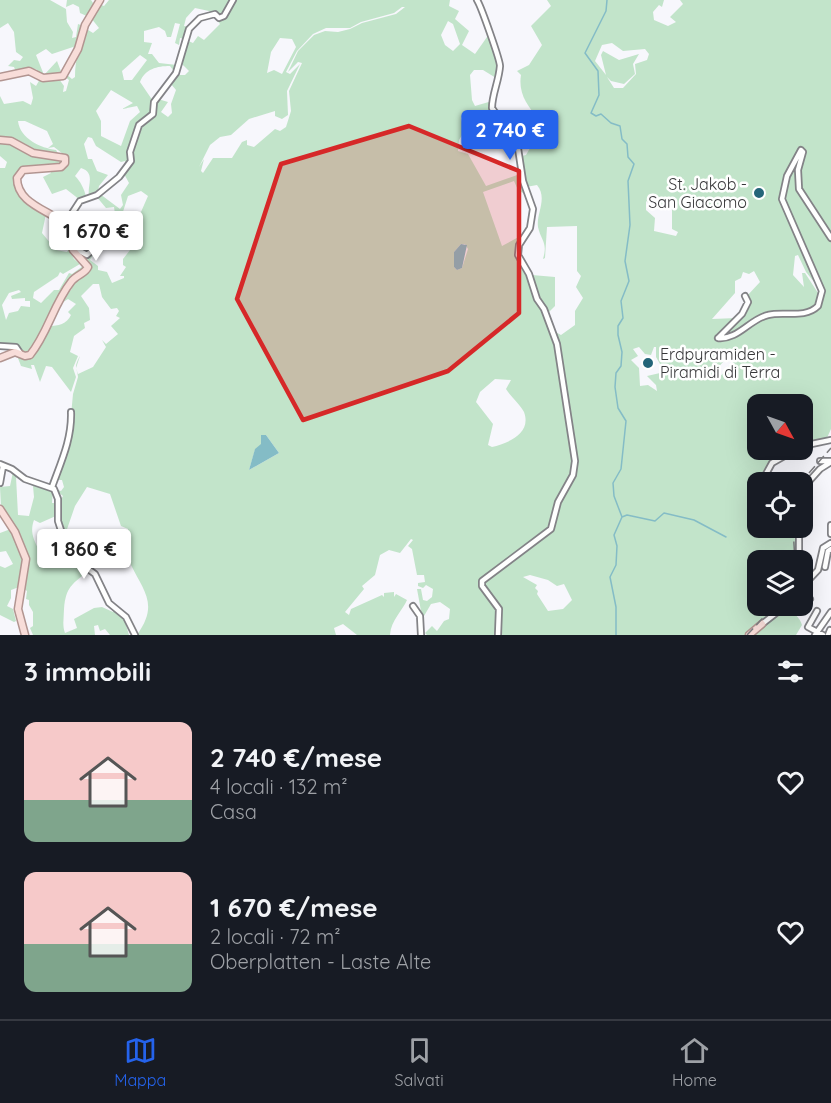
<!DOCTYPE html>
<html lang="it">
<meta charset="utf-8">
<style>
:root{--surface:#171b24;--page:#20242c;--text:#f1f3f6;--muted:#9ea1a6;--line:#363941;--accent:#2563eb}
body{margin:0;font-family:Quicksand,sans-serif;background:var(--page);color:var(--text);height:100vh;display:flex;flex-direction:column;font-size:22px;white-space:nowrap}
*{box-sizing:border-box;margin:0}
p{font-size:20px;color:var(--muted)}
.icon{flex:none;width:33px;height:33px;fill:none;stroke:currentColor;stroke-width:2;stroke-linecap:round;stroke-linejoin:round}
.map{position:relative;height:635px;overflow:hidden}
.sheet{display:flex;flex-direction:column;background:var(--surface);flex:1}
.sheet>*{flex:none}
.needle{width:39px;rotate:130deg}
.controls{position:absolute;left:747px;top:394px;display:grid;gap:12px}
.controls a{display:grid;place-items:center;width:66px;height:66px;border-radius:12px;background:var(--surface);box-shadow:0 6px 24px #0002;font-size:30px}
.price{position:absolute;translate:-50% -51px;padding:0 14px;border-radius:6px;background:#fff;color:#222;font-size:20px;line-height:39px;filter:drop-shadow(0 2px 3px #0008)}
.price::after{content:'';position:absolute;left:50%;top:36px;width:18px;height:14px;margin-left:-9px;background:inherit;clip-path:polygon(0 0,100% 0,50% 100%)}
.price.on{background:var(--accent);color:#fff}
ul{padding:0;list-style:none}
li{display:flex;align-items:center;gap:18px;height:150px;padding:0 24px}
li span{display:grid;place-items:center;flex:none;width:168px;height:120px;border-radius:12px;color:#555}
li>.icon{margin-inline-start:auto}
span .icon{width:72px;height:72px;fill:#fffc;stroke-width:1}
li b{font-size:26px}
h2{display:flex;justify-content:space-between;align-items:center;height:72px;padding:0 24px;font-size:26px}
.tabs{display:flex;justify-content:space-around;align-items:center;height:84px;border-top:2px solid var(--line);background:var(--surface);font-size:16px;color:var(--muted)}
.tabs a{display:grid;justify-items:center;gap:3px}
.tabs .on{color:var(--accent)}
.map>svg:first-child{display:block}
.green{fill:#c2e4ca;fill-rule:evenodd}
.water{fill:#84bcc6}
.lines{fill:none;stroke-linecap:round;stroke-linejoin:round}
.stream{stroke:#84bcc6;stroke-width:1.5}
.minor-casing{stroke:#838387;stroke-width:8}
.major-casing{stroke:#b29591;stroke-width:9}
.minor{stroke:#fff;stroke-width:4.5}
.major{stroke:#f8ddd9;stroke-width:6}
.rail{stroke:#7f7f82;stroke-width:1.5;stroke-dasharray:9 4.5;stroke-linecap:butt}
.marked{fill:#d62828;fill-opacity:0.2;stroke:#d62828;stroke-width:4.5;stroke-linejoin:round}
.poi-dot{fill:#246579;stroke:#fff;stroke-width:2}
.labels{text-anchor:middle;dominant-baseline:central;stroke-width:5;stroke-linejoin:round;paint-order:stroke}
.poi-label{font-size:16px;fill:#38383a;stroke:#fff;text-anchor:end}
</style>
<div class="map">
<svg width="831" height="635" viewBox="0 0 831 635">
<rect width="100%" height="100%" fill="#f7f7fc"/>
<path class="green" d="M0,0h50l16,9 1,13 6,10 -1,6 4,-1 2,-13 5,2 -7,24 -3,-3 -21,7 -6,-5 -10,6 8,20 13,-14 5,13 -20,2 -6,-7 -11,-1 -9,4 -2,-5 -6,-1 6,-6 6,1 3,-4 -7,-5 -2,-20 -6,-9 -8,5z
M67,0h24l4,6 -6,11 -9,-4 -1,-6 -6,-3 -7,3z
M109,0h341l-1,6 10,5 -4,8 14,12 -7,14 13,9 12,-17 -1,-10 12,27 -2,24 -13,-8h-9l-4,5 2,25 3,6 17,-5v10l20,18 5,13c-17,-10 -24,-30 -46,-32l-2,7 -5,-2 -3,3 3,14 -5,8 -1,11 10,3 18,32 34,-12 1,-15 1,23 6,14 -10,-6 -4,-9 -31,11 19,54 24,-13 -7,11 -1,13 10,17 5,19 11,16 10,27 -2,-6 9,5 14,-10v-14l8,-13 -7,-11 5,-11 -4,-5v-45l-30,1 -2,31 -2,1c5,-17 -2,-18 -5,-32 -2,-13 10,-29 -1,-42l-11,2 -4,-31 4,-1 11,-19 2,-17c-12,-13 -21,-26 -18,-44l-4,-4 12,-6 13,-20 -11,-19 20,-20 -4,-6h117l-2,7 -3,-2 -6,7 1,8 14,6 8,-4 -6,-5 13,-13 -3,-4h151v429l-5,11 -23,5 -1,-40h-44v45h35c-27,16 -30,18 -36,47 0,4 -4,6 -5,12l5,9 1,10h32l5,11v22h-37v45c14,0 39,1 44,19l-6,10h-297c2,-15 3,-29 -9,-40l8,12 -1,28h-70l-2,-2 7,-7 5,5 7,-10 5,-2 1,-10 -10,-7 -9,2 -7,12 -3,-5 -4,-22h4l2,11 4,1 5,-4 1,-8 -7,-4 -3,3 -5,-2v-3l7,-1 -1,-7h-7l-5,-26 -4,-3 5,-6 -2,-1 -11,14 -11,-3 -9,5 -5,20 -13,11 2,3 -19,23 4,3 2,-6 31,-14 2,2v-4l10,-1v5l2,-3 11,6c-4,10 -16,20 -17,35h-33l-14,-11 -9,4 2,7h-199c22,-31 7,-43 -7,-72 -2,-4 -3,-12 -5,-17l6,-11h-3v-6l-7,-3 -11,-32 -23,-7 -12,19 -10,29 -7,-20 -18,8 -6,-3c-4,11 -1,18 4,28l3,-9 9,-3 14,1 7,22 18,11c-17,15 -23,16 -25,39 0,8 -2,16 1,24l12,-5 -3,-9 20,-11 8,-1 11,5 2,-3 12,10 -2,3 4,13h-19l-5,-6 -5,2 -2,-6 -4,1 1,9h-62l-3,-7 3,-2v-14l-4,-7v-5l-3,-1 1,-8 -4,-3 6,-28 -12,-29 -16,-24 -1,-20 10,-1 3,-14 -3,-3 16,11 27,9 -1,14h7l4,-7 -10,-8 8,3 3,-4 -2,-7h-6l4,-19 8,-14 5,-53 5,-17c-1,-10 -5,-8 2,-21l-4,12 2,6 15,-7 13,-20 -4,-7 4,4 12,-10 -7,-8 9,-8 -4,-2 3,-5 -2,-3 -6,1 -9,-12 -3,-13h-6l-12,12 8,12 1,12 -6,3 1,5 -11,8 -4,16 8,4 -5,12 3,9 -5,15 -19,-25 -6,-1 -6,16 -6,-17h-3l1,4 -11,-3 -5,-13 10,6 4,-2 14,-19 5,-12c9,0 18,-2 22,-11l-3,-3 8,-8 -8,-5 -11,7 5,-8 4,-1 -1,-3 6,-4 6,-12 13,-9c0,-10 -11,-13 -16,-21l11,8 11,-6 -6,10 8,6v4l9,2 5,11 12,-5v-2h-4l6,-9 -3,-2v-6l11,-14 -2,-6 -14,-8 9,-2 6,-8h4l11,-25 -7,-5 -13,5 -7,22 -6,-4 -1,-7 -8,1 -10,-12 4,-2 20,15 3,-4 -2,-10 8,-12 -6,-11 8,-11 -1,-7 5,-18c-4,8 -7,16 -5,25l-3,5 -2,-5 -4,1 -25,-16 -4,-8 -4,-1 -4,7 4,15h4l5,12 11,4 -9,11 -2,9 -8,1c-2,-11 7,-23 -8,-28l-6,8c6,6 9,13 11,20l-6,4 -14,-11 -14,5 -9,-17 8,-4 -2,-4 13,-1 7,-4 -2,-7 -13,-10 -6,1 5,-4 -6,-13 -22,-10h-7c2,18 23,27 38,29l3,5 -26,-3 -21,-12 -12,-1v-43l4,8 19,-3 8,4 2,-7 -3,-16 6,4 4,-7h19l5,7 -1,6 3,-1 3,-11 -5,-4 2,-2 6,5 3,-2c0,-19 5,-31 10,-49l8,5 6,-5 -8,-10 8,-14 5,2zM402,7h3l-9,7 -34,9 -12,6 -12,3 -13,-1 -11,4 -16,16 -10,21 10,-10 4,1 -13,28 2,20 -5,16 -6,4 -5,-2 -21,18 -7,-2v-5l-5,2 -10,16h-19l-10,15 -2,-2 3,-12 -5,8 11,-22 10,-8 11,-2 18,-16 26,-8v5l7,3 6,-4 -1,-24 13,-27 -10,10 -4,-2 11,-21 16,-17 13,-6h24l11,-6 33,-9zM195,8l14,3 11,13 -16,16 -6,-4 -5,7 -7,-3 -6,22 9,9 -4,4h-9l-5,9 5,6 -5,14 1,9 -4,4 -7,-5 7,-10 -10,-3 -5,5v10l-11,7 -7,14 5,-13 13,-11v-10l-13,-19c5,-13 17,-16 30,-16l3,4 -3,6 2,1 5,-12 -18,-2 -7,-9h-4l4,-11 -8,-1v-11l15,-4 6,4 2,6h4l4,-14 5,1 -5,19 4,2 1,-7 4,1 -1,9 7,-21 -6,-1 2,-8zM448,21l5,3 7,20 -7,7 -8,-6 -4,-10zM280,38l12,1 4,8 -14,27 -8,-4 -7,3 4,-21zM612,43l11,8 22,-2 4,5 -2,6 -12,4 1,10 -13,14h-9l-7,-11 4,4 13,3 11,-10 -2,-10 6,-10 -20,6 -16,-9 -2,4 5,20 -11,-14 7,-16zM140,55l7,5 -15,20h-8l-2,-9zM111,90l22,13 -11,6 15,-3 3,6 -10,9 -9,25 -20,-10v-15l-5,-10zM781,198l43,95 -4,15 -18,7 -41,3 -12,12 -30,12 -3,-3 2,-3 19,-18 -25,1 23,-26v-12l6,-3 2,-6 6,2 5,-3 6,11 -14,15 3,5 -7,14 -21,22 26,-10 20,-13 32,-2 19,-7 2,-10 -15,-23h-3l2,14 -11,-12 2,-19 3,-1 8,17 12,15zM646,201l8,6 18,-2v24l6,3 -2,4 -22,-5 1,-13 -9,-8zM461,244h4l3,5 -6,19 -5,2 -3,-3v-15zM639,347l6,7 6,1 3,-8h2v10l7,12 -3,4 -13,3 9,9 1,6 -9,-6 -8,1 -1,-18 -8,-8 7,-4 -5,-7zM738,349l12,8 -7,-1 -12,8 -13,15 -6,-5 11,-12 -5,-1zM495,379l16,1 -5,9c5,8 14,15 18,23 8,22 -16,31 -32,35l-4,-2 5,-21 -17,-22 4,-10zM261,435h5l13,18 -30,17 6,-20 7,-6zM16,477l17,9 1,11 -5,19 -11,-1zM530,575l18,5 9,6 7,-2 8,16 -9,9 -15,2 -11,-17 1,-3 -3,-3 2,-3 -14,-8z
M0,141l62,17 1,7 -39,3 -8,17 30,29 -4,19 14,17 11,2 2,-3 5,10 6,5 -17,10 -3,-2 -2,4 -24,16 -1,6 8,5 13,-13h5l10,-17 3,1 11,-8 2,2 -9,7 -49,80 -8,-4 -13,1 4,-4 -10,-3v-177h5l2,-6 -7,-6zM19,290l2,2 -10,4 1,3 13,-1v3h5v6l-9,-1 -3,5 -9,2 -3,7 -4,-15 7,-12z
M532,275l23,2v29l-8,8 -10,-15z
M8,530h4l13,29 -6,28 -8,3v8l-4,8 6,3 3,12 -2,1 -14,-7v-49l5,2 8,-4 -7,-13 -6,1v-19z"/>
<path class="water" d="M461,244l6,1 -5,23 -5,2 -3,-3v-15z
M261,435h5l13,18 -30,17 6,-21 6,-5z"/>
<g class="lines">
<path class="stream" d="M607,0l-1,11 -21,42 13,18 1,24 -8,18 5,3 5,-2 10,9 9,3 2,13 5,5 1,13 6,7 -6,17 2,44 -5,36 4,20 -8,20 2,17 -5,8v9l4,17 -1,14 -5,7 -1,14 3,21 8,13 -5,48 -8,14 1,13 8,21 -8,18 3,11 -1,19 -6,12 6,30v28
M622,517l5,-2 28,6 9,-8 30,7 32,17"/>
<g class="minor-casing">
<path id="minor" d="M477,0c4,6 23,60 23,66 -1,15 -8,28 -8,42 7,12 19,16 24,27l7,46 10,28 -3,19 -11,17 -1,10 11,19 8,25 7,10 13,35 18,117 -2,14 -15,27 -7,27 -69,52v5l17,23 -1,26
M65,224l15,-23 17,-6 22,-18 12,-16 -1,-9 9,-27 14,-11 1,-12 22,-29 13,-44 11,-11 15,-4 4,4 5,-2 9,-16
M76,249l11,6 25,-24
M718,338c20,2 32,-19 50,-23 16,-4 37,4 50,-9l4,-15 -40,-92 5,-23 14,-26 2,2 -5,18 1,19 32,49
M718,338l24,-24 6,-12 -3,-6
M0,346l16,1 4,6
M802,446l29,-6
M820,461h11
M0,464l12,5 13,10 29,10 4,10v22l11,34 26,19 14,29 17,14 9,18
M0,483l3,-17
M761,483l11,-20 23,-13
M52,487c9,-25 20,-48 19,-75
M802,489l18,-20 11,-7
M758,499l-7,10 7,9
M831,525v9
M799,528v33
M825,567l3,-16 3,-2
M802,587l16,-17 5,-22 8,-5
M413,606l7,10 1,19
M801,606l9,-7
M817,611l-9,16 15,8
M762,624l23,-18
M815,635l16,-23
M828,635l2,-5"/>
</g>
<g class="major-casing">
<path id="major" d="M0,77l29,-6 14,7 20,-2 15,-27 7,-24 15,-25
M0,140l11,1 22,12 32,5v5l-4,4 -38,3 -6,8c0,26 32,32 48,46l8,26 15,17c-3,7 -12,8 -17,15 -18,23 -23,51 -41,73l-5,1 -10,-4 -15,6
M0,509l15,23 11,27 -8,50 7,26
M749,635l13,-11"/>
</g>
<use href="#minor" class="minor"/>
<use href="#major" class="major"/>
<path class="rail" d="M800,483l31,-35
M793,528l2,33
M747,635l27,-29"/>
</g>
<path class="marked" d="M409,126l110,45v142l-71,58 -145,49 -66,-121 44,-135z"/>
<g class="poi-dot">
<circle cx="759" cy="193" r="6"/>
<circle cx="648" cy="363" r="6"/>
</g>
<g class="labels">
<g class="poi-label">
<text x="747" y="184">St. Jakob -<tspan x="747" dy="18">San Giacomo</tspan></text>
<text x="660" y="354" text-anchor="start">Erdpyramiden -<tspan x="660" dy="18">Piramidi di Terra</tspan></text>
</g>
</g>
</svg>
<div class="controls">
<a><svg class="needle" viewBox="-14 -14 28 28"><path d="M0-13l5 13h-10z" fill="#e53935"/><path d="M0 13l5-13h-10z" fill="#9ea1a6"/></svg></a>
<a><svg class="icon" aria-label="locate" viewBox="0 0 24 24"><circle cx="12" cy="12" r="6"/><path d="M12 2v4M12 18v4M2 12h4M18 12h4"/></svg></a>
<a><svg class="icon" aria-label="layers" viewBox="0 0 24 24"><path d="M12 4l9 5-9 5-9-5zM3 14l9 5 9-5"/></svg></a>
</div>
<b class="price on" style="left:510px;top:161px">2 740 €</b>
<b class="price" style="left:96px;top:262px">1 670 €</b>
<b class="price" style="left:84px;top:580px">1 860 €</b>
</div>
<section class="sheet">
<h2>3 immobili<svg class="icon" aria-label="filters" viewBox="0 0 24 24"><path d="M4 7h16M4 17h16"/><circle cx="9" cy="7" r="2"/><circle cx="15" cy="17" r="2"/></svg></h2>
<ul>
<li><span style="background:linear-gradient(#f6c9c9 65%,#7fa58c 0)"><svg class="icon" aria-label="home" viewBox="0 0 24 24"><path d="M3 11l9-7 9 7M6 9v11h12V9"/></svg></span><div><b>2 740 €/mese</b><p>4 locali · 132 m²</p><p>Casa</p></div><svg class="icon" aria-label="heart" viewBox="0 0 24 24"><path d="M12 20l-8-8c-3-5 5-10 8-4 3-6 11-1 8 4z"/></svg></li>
<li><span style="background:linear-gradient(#f6c9c9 60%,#7fa58c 0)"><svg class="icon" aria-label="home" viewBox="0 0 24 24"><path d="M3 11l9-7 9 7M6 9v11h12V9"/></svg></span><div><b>1 670 €/mese</b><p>2 locali · 72 m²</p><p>Oberplatten - Laste Alte</p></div><svg class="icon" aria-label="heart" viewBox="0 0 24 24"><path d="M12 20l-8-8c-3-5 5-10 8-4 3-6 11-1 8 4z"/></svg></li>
</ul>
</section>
<nav class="tabs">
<a class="on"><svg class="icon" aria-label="map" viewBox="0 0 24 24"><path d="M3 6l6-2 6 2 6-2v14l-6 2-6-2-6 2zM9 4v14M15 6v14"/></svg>Mappa</a>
<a><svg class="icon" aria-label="saved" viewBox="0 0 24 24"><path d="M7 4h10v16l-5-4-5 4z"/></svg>Salvati</a>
<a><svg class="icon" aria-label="home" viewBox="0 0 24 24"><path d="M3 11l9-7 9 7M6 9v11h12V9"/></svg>Home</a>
</nav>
